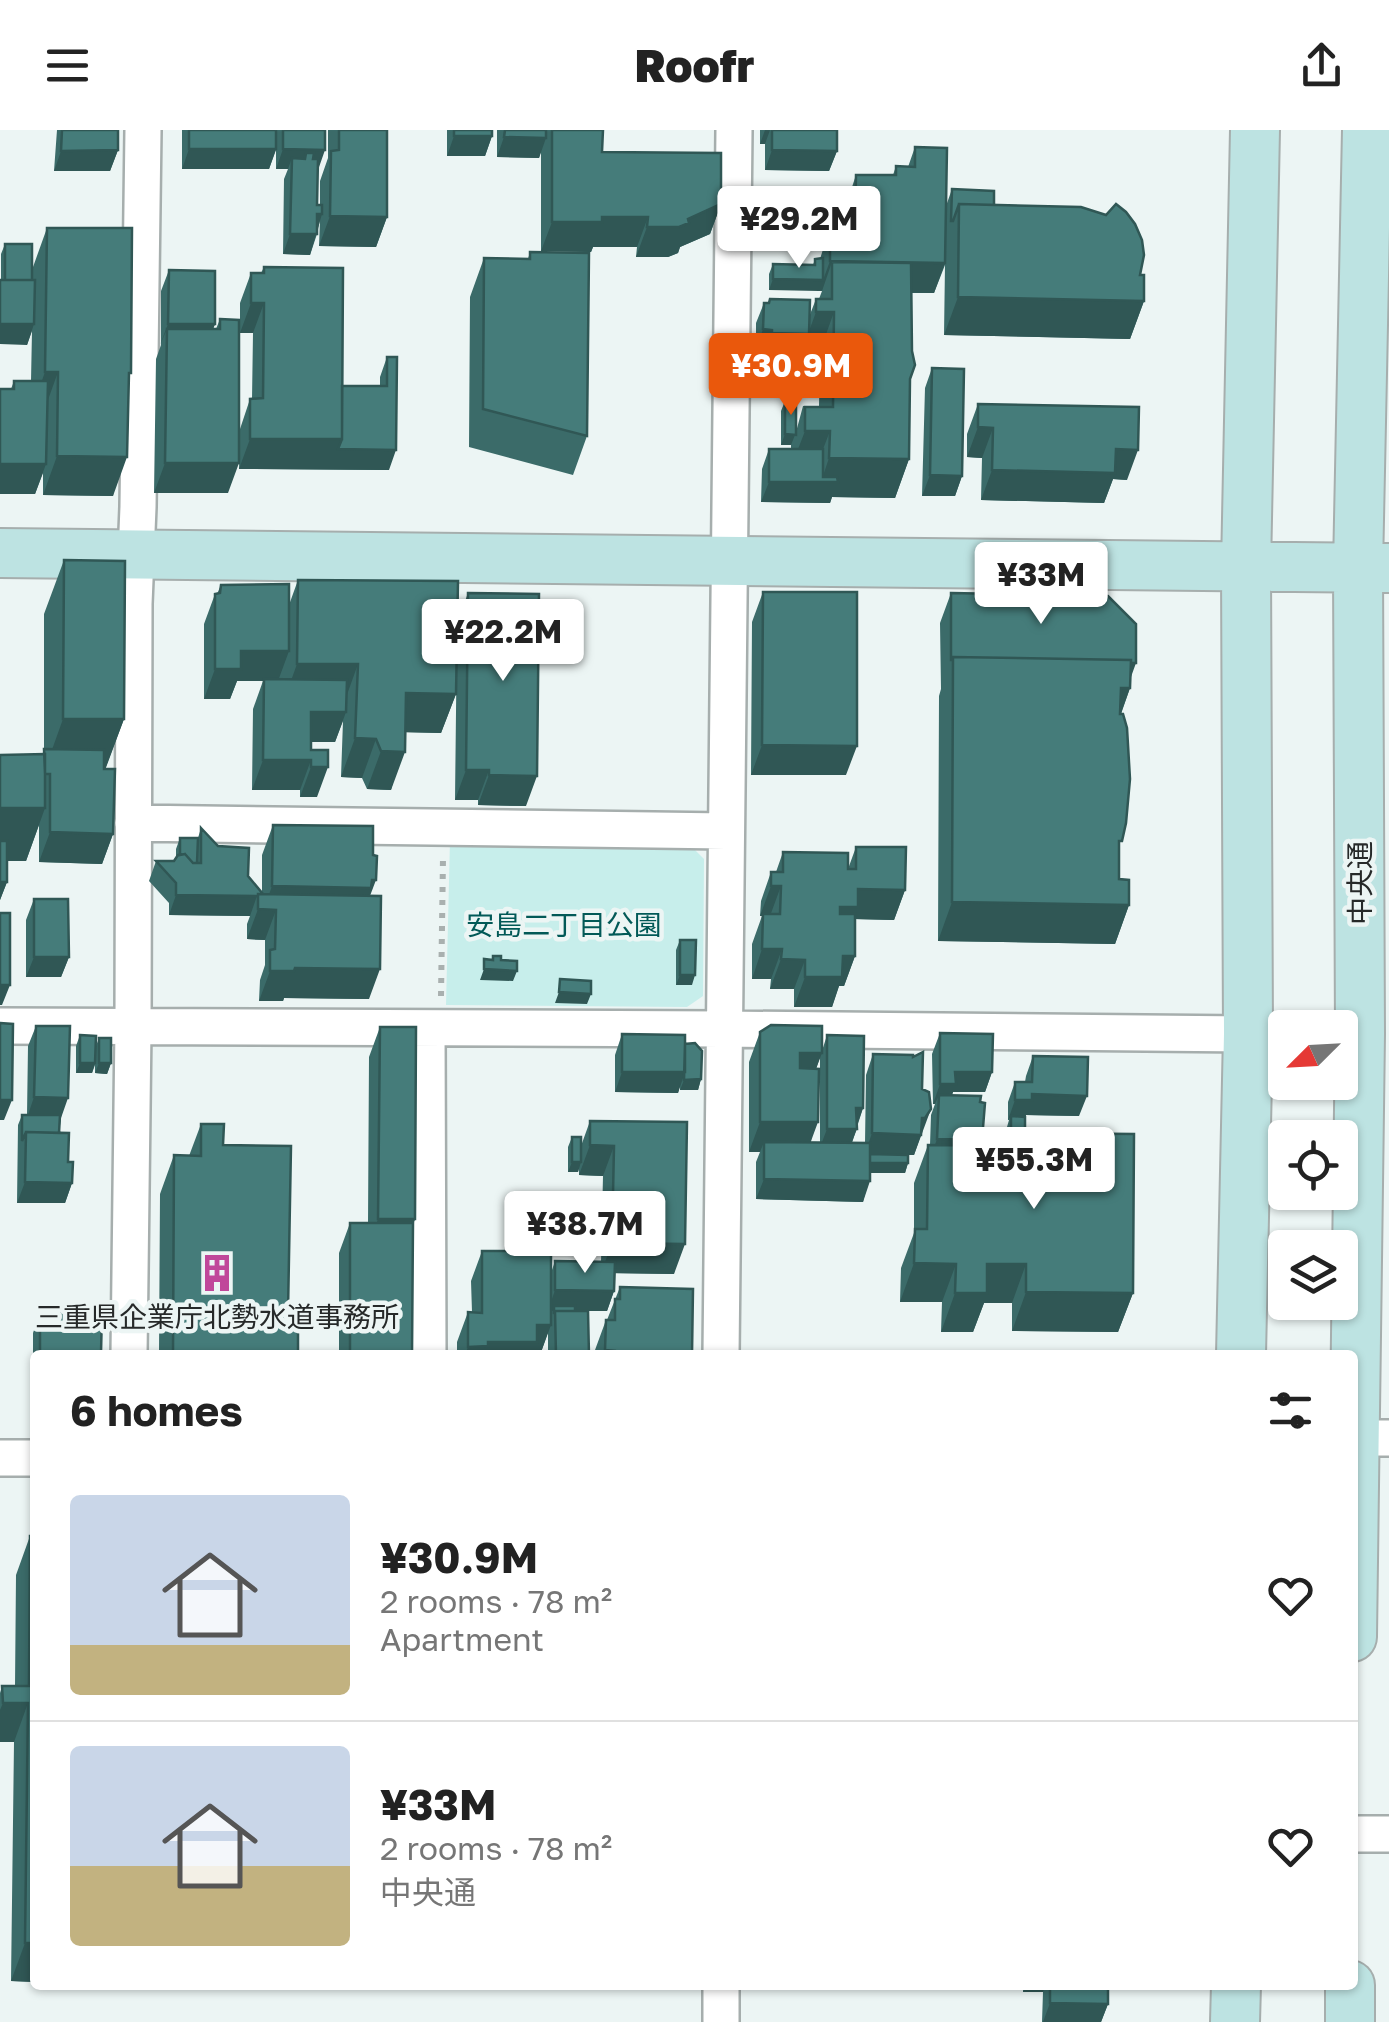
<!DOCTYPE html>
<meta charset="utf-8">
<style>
:root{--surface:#fff;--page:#f2f2f2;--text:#222;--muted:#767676;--line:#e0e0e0;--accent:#ea580c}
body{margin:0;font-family:"Golos Text","Noto Sans JP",sans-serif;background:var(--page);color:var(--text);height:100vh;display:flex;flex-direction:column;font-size:38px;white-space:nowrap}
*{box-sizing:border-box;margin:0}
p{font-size:32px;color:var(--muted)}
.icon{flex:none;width:55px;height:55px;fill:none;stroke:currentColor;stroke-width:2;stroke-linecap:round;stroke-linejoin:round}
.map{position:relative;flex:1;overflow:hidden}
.drawer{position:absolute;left:30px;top:1220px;width:1328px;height:640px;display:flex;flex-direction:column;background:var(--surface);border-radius:10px;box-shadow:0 2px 8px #0004}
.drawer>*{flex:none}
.needle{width:65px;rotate:246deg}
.buttons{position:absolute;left:1268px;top:880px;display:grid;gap:20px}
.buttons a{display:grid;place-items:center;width:90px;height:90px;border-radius:10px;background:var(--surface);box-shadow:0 2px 8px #0004;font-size:50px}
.price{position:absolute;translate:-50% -85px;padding:0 22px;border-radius:10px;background:#fff;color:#222;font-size:32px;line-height:65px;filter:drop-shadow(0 2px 5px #0008)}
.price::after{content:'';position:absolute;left:50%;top:60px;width:30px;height:22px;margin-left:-15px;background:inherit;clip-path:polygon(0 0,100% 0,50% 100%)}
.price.on{background:var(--accent);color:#fff}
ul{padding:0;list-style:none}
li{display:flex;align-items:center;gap:30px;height:250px;padding:0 40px}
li+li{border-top:2px solid var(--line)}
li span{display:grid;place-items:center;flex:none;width:280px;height:200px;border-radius:10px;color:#555}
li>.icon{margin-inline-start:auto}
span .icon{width:120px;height:120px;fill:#fffc;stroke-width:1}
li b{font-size:42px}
h2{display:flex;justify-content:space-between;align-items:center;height:120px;padding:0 40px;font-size:42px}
header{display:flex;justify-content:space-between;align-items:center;height:130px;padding:0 40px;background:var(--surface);font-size:45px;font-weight:800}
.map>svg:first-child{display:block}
.green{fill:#c7eeeb}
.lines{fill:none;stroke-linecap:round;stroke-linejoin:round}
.street-casing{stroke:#a6aead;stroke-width:40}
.secondary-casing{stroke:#a6aead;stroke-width:52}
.path{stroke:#a9b0af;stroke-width:6;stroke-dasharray:5 8;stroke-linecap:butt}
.street{stroke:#fff;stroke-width:35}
.secondary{stroke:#bde3e2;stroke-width:48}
.wall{fill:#3b6b69;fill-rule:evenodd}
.shaded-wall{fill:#305755}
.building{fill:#457c7a;stroke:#305755;stroke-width:2.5}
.labels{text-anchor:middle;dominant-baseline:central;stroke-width:9;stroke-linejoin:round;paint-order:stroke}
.street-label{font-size:28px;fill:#262929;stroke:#ecf5f4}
.park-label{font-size:28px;fill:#025957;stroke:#ecf5f4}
.poi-label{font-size:28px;fill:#262929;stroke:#ecf5f4}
</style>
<header><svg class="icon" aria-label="menu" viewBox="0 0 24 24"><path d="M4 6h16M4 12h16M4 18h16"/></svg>Roofr<svg class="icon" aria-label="share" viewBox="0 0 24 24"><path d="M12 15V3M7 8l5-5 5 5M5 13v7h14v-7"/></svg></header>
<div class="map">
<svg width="1389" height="1892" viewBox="0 0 1389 1892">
<rect width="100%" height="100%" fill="#ecf5f4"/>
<path class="green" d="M450,710l242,7 12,12 -1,137 -16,11 -241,-2z"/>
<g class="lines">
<g class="street-casing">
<path id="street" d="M133,693l593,8
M0,896l723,3 525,5
M427,898l1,327
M129,1225l4,-328 1,-423 4,-97 5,-377
M721,1225l13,-1225
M1352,1308h37
M0,1328h35
M1352,1704h37
M721,1855v37"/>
</g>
<g class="secondary-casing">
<path id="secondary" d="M0,423l1389,15
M1241,1225l7,-321 -2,-467 9,-437
M1352,1507l8,-603 -2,-466 9,-438
M1235,1892l1,-37
M1350,1892v-37"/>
</g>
<path class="path" d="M441,866l2,-138"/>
<use href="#street" class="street"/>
<use href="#secondary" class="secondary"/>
</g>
<path class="wall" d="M57,0h61v20l-8,21h-56z
M182,0h143l-8,40v35h3v-24l8,-23v-28h59v87l-11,30 -57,-1 1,-26 -3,14 -7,21 -27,-1 1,-75 4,-10h-12v-19l-7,19h-87z
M447,0h45v6l-7,20h-38z
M497,0h106l-1,22 119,52 -11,30 -30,13 -2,6 -10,4h-32l1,-10h-44l-2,5 -50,-1v-100l-2,7 -42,-1z
M760,0h77v21l-8,20 -64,-1v-26h-5z
M915,17l31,59 6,-17 42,16 146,70 4,26 -14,38 -186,-4 1,-70 -11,28h-22l-3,166 -14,39 -63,-1 -2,6 -69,-1 1,-33 7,-20h22v-4h-10v-34l4,-10 11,31 7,-26h16l1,-55h-17l-2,4 -37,-1 1,-4h-9v-27l8,-20h4l2,-4 39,18 7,-18h3l3,-8h-3v-2l-50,1v-16l4,-10 40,1 2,-6h5l10,-32h15l1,-22 10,-30h37l3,-9 12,1z
M47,98l82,152 -16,116 -70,-1v-22l-8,21h-35v-105h11l3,-8h17l1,-50 -5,14 -26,-65v-26l4,-10 27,36 1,-13z
M530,122l57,184 -14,39 -104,-28 1,-150 14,-39 44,1z
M264,137l78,119h38v-9l7,-20 2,113 -150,-1 1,-40 10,-30h2l1,-66h-13v-30l11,-30h10z
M169,140l46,54 -2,5h3l4,-10 8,174h-74l2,-134 5,-14v-54z
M932,238l30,108 -7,20h-33l3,-108z
M978,274l149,76 -14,-1 -9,24 -123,-3 1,-42 -15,-1v-23z
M64,430l60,159 -19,50 8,65 -11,30 -63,-2v-37l-13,36h-19v21l-7,18v-145l42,-1 2,-3v-137z
M298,450l158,114 -15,39 -35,-1 -15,58 -24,-1 -5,-11 -21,-1 2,-56 -8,21h-24l6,55h-17v-7h-48l1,-81 10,-28h-26l-7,18h-26v-75l11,-30h2l4,-9 68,20z
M763,462l83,183h-95l1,-153z
M468,463l58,213 -48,-1v-5h-23l2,-177z
M951,463l180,84 -1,11 -9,26 -2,165 10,26 -14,39 -177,-3 1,-245 2,-7 -1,-66z
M273,695l97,71 -1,103 -85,-1 -1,3h-24l1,-21 5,-15v-25l-18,-1v-15l3,-8 -81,-1v-12l-20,-22 7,-20h18l2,-3v-9l4,-11h18l3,-10 47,48 14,17v-38z
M856,717l49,43 -11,30 -39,-1v37l-11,30h-5l-7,21h-38v-18h-24l1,-10h-19v-35l10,-28h-2l1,-15 10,-29h5l7,-20 65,17z
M34,769l35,58 -8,20h-35v-57z
M680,810l12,45h-16v-35z
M36,896l25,92 -2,15 9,29 4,21 -7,20h-48l1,-78 4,-10h5l1,-69z
M380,897l35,192 -2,7 -1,129h-73v-102l11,-30h18l1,-166z
M760,902l62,19 5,-16 36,73 -11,35h13l1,-68 7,-21 49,35 1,40 -9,26h-6v8l-3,10h-35l-7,29 -107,-3v-37l4,-10h-11v-90zM820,927v85h-9l5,-73z
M940,903l52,39 -7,20h-32l-1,3 28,50h27v-18l2,-7h-1v-18l7,-20h10l1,-6 7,-20 46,60 -53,-1 -1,24 2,-6 106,160 -15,39 -106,-1v-28h-28l-11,29h-32l1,-30h-42l1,-34 13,-35v-50l14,-38h2l1,-30 4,-11h-2l-1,-50z
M622,904l63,10 16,35 -3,11h-18v-5l-2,8 -63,-1v-37z
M80,905l16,11 3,-8 12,25 -4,11 -12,-1v-8l-3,8h-16v-27z
M590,991l97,1 -13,152 -60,-1v18l-7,20h-19l1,44h-41v-23l-8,23h-83v-13l11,-30h4l-1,-31 11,-30 69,22 4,-12 46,1 2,-86 -24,-1v-7l-1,4h-10v-25l4,-10 9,9z
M201,994l87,188 10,43h-139l1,-161 14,-39 15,1z
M620,1157l72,68h-97v-5l11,-30h1z
M58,1178l43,45v2h-66v18h-2v-40l7,-21 16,1z
M35,1248v58h-2l1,-54z
M30,1406h5v446l-24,-1 3,-239h-14v-49l2,-7h13l1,-111z
M1023,1855h85v19l-7,18h-59l1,-30h-20z"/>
<path class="shaded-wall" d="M765,0h5l-5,14h-5z
M454,6h38l-7,20h-38z
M504,7l42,1 -7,20 -42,-1z
M189,19h87l-7,20h-87z
M283,19l42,1 -7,20 -13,-11 1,-6 -7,17 -7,-12 -4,11h-12z
M118,20l-8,21h-56l7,-20z
M772,20l65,1 -8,20 -64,-1z
M721,74l-11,30 -30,13 -2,6 -10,4h-32l11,-30 41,-8z
M317,84h5l-12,41 -27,-1 7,-20z
M330,86l57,1 -11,30 -57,-1z
M602,87h46l-11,30h-44l-2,5 -50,-1 11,-29z
M830,131l115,2 -11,30 -102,-1v-30l-10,29h-3z
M773,149l50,1 -4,11 -50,-1z
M958,167l186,4 -14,38 -186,-4z
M251,173h13l-11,30h-13z
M816,182h18l-14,39h-17l-2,4 -37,-1 8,-21 36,1z
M0,194h34l-7,21 -27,-1z
M168,194h47l-8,21 -40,-16 -7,16z
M763,199l9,1 -7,20h-9z
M45,242h13l-14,39h-13z
M978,297l15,1 -11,30 -15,-1z
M805,301h25l-15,39h-25z
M785,304l10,1 -4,10h-10z
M250,309h92l54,11 -7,20 -150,-1z
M1116,319l22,1 -11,30 -14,-1 -9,24 -123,-3 11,-30z
M57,326l70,1 -14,39 -70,-1z
M829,328l80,1 -14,39 -63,-1 -2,6 -69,-1 8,-20h52z
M165,333h74l-11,30h-74z
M0,334h46l-11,30h-35z
M930,345l32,1 -7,20h-33z
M241,521h48l-11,30h-41l-7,18h-26l11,-30z
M1136,533l-9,25h3l-14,39 -163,-37z
M297,534h61l-14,39h-61z
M406,563l50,1 -15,39 -49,-1z
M311,582h35l-11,30h-35z
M63,589h61l-20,54 -60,-1z
M355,608l21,1 -14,39 -21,-1z
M762,615l95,1 -11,29h-95z
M381,621l24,1 -14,38 -24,-1z
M263,630h48l-11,30h-48z
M311,637h17l-11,30h-17z
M466,640h23l-11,30h-23z
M489,645l48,1 -11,30 -48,-1z
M0,678h45l-19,53h-26z
M50,702l63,2 -11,30 -63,-2z
M376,750l-11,29 -89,1 -11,30 -18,-1 11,-30h6l8,-23z
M0,752h7l-7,18z
M771,756h10l-11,30h-10z
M858,759l47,1 -11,30 -41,-1 -24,18 11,-30z
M176,765l81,1 -7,20 -81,-1z
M952,772l177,3 -14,39 -177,-3z
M762,819h20l-11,30h-19z
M843,826h12l-11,30h-5l-7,21h-38l11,-30z
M34,827h35l-8,20h-35z
M781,829l24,1 -11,29h-24z
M295,838l85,1 -11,30 -85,-1 -1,3h-24l11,-30z
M484,839l33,2 -4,10 -33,-1z
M680,845h15l-3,10h-16z
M0,855h10l-8,20h-2z
M559,862l32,2 -4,10 -32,-1z
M800,923h22l-11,29 -21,1z
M80,933h15l-3,10h-16z
M99,933h12l-4,11 -12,-1z
M622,942h63l-7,21 -63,-1z
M955,942h37l-7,20h-32l-5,13 -9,-10 -4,9h-2l7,-20z
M701,949l-3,11h-18l4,-10z
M1032,964l55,2 -8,20 -53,-1 -2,6 -13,-5 -3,4 7,-20z
M34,967l34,1 -7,20h-34z
M0,970h12l-8,20h-4z
M856,978h7l-7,20z
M931,979l-17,46 -49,-1 7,-21z
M760,992h58l-11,30 -43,-10 -4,10h-11z
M827,999h30l-8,20 -30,1z
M937,1009l45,1 -8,21 -44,-2z
M590,1015l24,1 -11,30 -24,-1z
M572,1032h9l-3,10h-10z
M868,1033h40l-3,10h-40z
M764,1049l106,2 -7,21 -107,-3z
M25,1052l47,1 -7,20h-48z
M378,1089h37l-11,30h-36z
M612,1113l73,1 -11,30 -73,-1z
M914,1133l42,1 -14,38h-42z
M987,1134h39l-14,39h-28l-11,29h-32l14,-39z
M555,1160l59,1 -7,20h-53v-5l-1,5h-5z
M1026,1162l107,1 -15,39 -106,-1z
M537,1195h14l-11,30h-75l3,-8 20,-5z
M605,1220l10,1 -1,4h-11z
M40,1222l61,1v2h-62z
M3,1573h25l-14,39h-14v-32z
M25,1813h10v39l-24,-1z
M452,1855h213l-2,5 -212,-3z
M1026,1855h19l-2,7h-20z
M1050,1873l58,1 -7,18h-58z"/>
<path class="building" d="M62,0h56v20l-57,1z
M189,0h87v19h-87z
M283,0h42v20l-42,-1z
M339,0h48v87l-57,-1 1,-65 8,-1z
M454,0h38v6h-38z
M505,0h41v8l-42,-1z
M552,0h51l-1,22 119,1v51l-33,15 1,4 -10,4h-32l1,-10h-46v5h-50z
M772,0h65v21l-65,-1z
M915,17l32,1 -2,115 -115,-2v-34h25l1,-52h40v-9l19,1z
M306,23h8l-1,6h5l-1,46h5v9h-5v20h-27l2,-76 13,1z
M952,59l42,2v14l-35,-1 -6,17h-2z
M959,74l122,3 25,8 10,-11 10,8 9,12 7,16 2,15 -4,20h4v26l-186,-4z
M47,98h85l-1,145h-2l-2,84 -70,-1 1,-84h-13z
M5,114h27v36h-27z
M530,122l59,1 -2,183 -104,-27 1,-151 46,1z
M823,128v22l-50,-1v-15l42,1v-6z
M832,132l79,1 1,88 3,14 -5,14 -1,80 -80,-1 1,-27h-25v-24h28l1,-95h-18v-13h16z
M264,137l79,1 -1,171h-92v-40l13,-1 1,-95h-13v-30h13z
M169,140l46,1v53h-47z
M0,150h35l-1,44h-34z
M770,169l40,1 -1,34 -37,-1v-3l-9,-1 1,-26h5z
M220,189l19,1v143h-74l2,-134h53z
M387,227h10l-1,93 -58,-1 4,-10v-53h45z
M932,238l32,1 -2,107 -32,-1z
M14,251h34l-2,83h-46v-75h14z
M785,271h11v34l-11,-1z
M978,274l161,3 -1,43 -22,-1 -1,24 -123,-3 1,-42 -15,-1z
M769,319h54v28h14l1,5h-69z
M64,430l61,1 -1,158h-61z
M298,450l160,1 -2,113 -50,-1 -1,59 -24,-1 -5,-12 -21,-1 3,-74h-61z
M289,454v67h-48v18h-26v-75l5,-1 1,-8z
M763,462h94v154l-95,-1z
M468,463l71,1 -2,182 -48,-1v-5h-23z
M951,463l157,3 28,28v39h-5v-3l-178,-3v3h-2z
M953,527l178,3 -1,28h-9l-1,26h3l4,14 3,51 -4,44 -4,18h-3v38l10,1v25l-177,-3z
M264,549l83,1 -1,32h-35v38h17v17h-17v-7h-48z
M44,619l60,1v19h11l-2,65 -63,-2v-58h-5z
M45,624v54h-45v-53z
M273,695l100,1v29l4,1 -1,24h-4l-1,8 -99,-2z
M201,698l17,18 31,2 -1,28 15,18h-5v2l-82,-1v-12l-20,-22h18l4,-6 7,-1 8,9h8z
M180,708h18l-1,25h-4l-8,-9 -5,1z
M0,711h7v41h-7z
M856,717h50l-1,43 -47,-1v18h-18v7h15v42h-12l-1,21h-37v-17l-24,-1 1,-10h-20l1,-35h17l1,-28h-10v-14h12v-20l65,1v16h8z
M258,764l123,2 -1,73 -85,-1 -1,3h-24v-21l5,-1 1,-39 -18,-1z
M34,769h34l1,58h-35z
M0,783h10v72h-10z
M680,810h16l-1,35h-15z
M493,826h8v4l16,1v10l-33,-2v-10l9,1z
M560,849l31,2v13l-32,-2z
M0,893l13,1 -1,76h-12z
M771,895l51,1v27h-22v15l19,1 -1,53h-58v-90z
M36,896h34l-2,72 -34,-1z
M380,897h36l-1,192h-37z
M940,903l53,1 -1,38h-37l1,12h-16z
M622,904l63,1v37h-63z
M80,905l16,1 -1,27h-15z
M827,905l37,1 -1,72h-7l1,21h-30z
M99,908h12v25h-12z
M695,913l7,8 -1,28 -17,1 1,-36z
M923,922l-1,37 7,3 2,17 -6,9h-3l-1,17 -49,-2 1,-79 40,1v2z
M1033,926l55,1 -1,39 -55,-2v6h-17v-18h17z
M939,965l42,1 -1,6 5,1 -3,37 -45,-1z
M22,985h38l-1,18 -33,-1 -4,9z
M1011,986l14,1v22l-2,7 -12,-1z
M590,991l97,1 -2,122 -73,-1 2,-97 -24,-1z
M201,994h23l-1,21 68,1 -3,166h10v43h-125l1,-200 27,1z
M26,1002l43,1 -1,29h5l-1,21 -47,-1z
M1027,1003l107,1 -1,159 -107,-1v-28h-39v29h-32l1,-29 -42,-1 1,-34h12l1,-84 100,1z
M572,1007h9v25h-9z
M764,1012l106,1v38l-106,-2z
M870,1024l38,1v8h-38z
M350,1093h63l-1,132h-62z
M482,1121h69v74h-14v17h-49v4l-20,1v-35l14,1z
M555,1131l60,1 -1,29 -59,-1z
M620,1157l73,2 -1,66h-77v-4l-10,-1 1,-30h9v-21h5z
M554,1176h21v5h-20l-1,3z
M58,1178h38v4h6l-1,41 -61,-1v-40l18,1z
M555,1181h33l1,44h-33z
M30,1406h5v407h-10l3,-240h-25l-1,-17h27z
M1050,1855h58v19l-58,-1z"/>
<defs>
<g id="building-bare" transform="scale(3)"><path d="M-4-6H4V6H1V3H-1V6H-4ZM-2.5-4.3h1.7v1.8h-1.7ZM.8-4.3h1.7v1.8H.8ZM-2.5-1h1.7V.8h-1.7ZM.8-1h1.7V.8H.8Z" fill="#c0479a" stroke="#ecf5f4" stroke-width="2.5" paint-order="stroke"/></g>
</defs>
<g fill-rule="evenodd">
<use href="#building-bare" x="217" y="1143"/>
</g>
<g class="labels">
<g class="street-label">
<text transform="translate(1359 753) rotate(-90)">中央通</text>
</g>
<g class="park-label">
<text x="564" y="794">安島二丁目公園</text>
</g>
<g class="poi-label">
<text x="217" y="1186">三重県企業庁北勢水道事務所</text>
</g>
</g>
</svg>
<div class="buttons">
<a><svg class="needle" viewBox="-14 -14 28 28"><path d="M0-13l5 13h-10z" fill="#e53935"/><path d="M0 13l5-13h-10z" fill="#767676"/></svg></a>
<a><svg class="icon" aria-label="locate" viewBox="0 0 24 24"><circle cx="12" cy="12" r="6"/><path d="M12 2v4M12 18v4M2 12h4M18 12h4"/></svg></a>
<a><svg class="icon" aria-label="layers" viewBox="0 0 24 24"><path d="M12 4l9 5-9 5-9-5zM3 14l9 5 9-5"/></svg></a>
</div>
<b class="price" style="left:799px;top:141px">¥29.2M</b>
<b class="price on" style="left:791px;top:288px">¥30.9M</b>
<b class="price" style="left:1041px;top:497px">¥33M</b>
<b class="price" style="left:503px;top:554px">¥22.2M</b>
<b class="price" style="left:1034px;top:1082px">¥55.3M</b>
<b class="price" style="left:585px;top:1146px">¥38.7M</b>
<section class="drawer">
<h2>6 homes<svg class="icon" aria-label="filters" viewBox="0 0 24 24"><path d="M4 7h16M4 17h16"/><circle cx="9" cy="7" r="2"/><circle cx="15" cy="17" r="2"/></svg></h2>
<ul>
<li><span style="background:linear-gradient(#c9d6e8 75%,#c2b280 0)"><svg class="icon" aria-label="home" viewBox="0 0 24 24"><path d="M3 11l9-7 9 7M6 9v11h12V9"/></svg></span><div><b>¥30.9M</b><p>2 rooms · 78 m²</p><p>Apartment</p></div><svg class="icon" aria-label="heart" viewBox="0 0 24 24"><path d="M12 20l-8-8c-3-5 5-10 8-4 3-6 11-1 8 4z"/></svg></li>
<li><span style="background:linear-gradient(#c9d6e8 60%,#c2b280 0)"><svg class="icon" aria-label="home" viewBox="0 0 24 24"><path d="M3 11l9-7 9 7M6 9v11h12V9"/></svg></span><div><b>¥33M</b><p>2 rooms · 78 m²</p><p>中央通</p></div><svg class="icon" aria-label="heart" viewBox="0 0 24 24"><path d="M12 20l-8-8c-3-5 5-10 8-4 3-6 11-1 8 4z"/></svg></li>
</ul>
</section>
</div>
